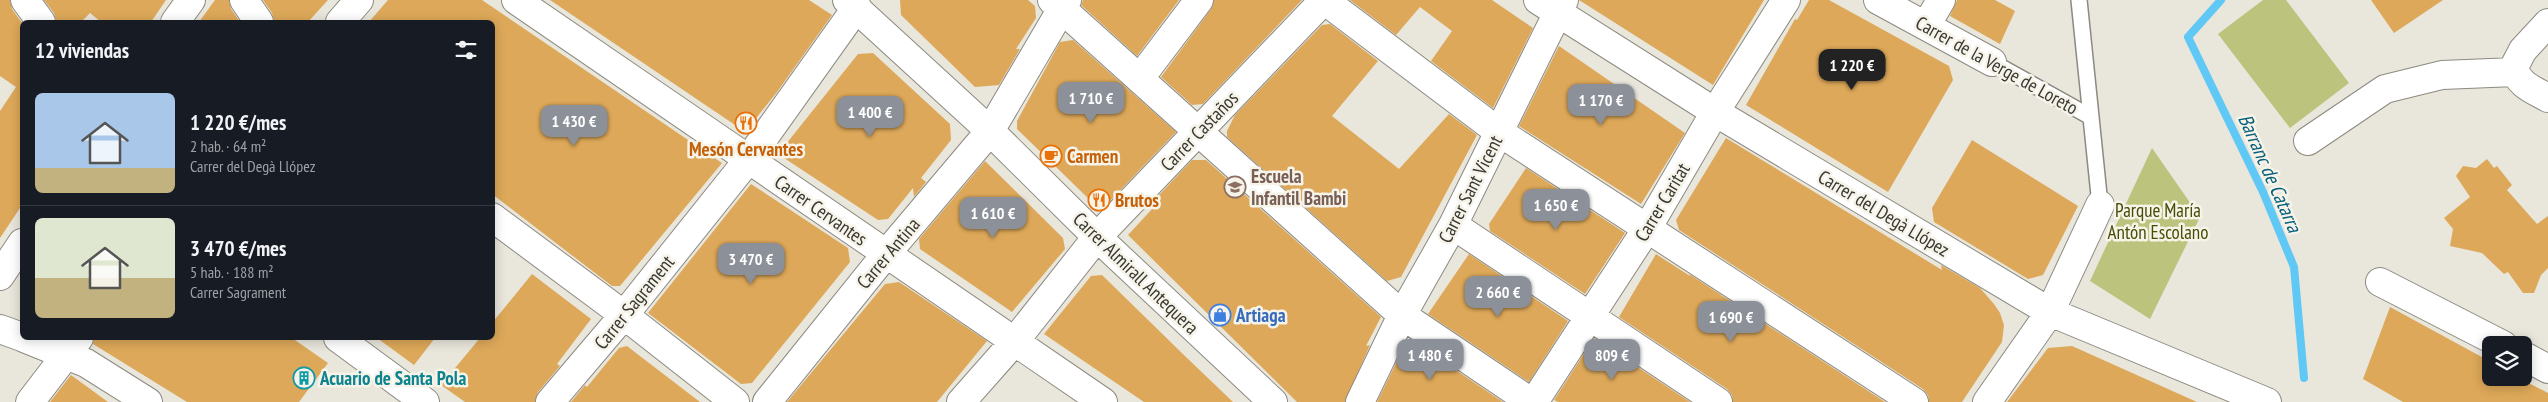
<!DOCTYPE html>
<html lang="es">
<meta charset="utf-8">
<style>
:root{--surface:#171b24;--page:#20242c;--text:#f1f3f6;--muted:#9ea1a6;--line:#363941;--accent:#8c9099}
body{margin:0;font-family:"PT Sans Narrow",sans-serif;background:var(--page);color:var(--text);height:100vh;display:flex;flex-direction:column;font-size:19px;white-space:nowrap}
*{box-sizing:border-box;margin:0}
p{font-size:16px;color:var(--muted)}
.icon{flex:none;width:28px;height:28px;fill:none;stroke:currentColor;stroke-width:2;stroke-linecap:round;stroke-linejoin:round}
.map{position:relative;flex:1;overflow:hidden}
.sheet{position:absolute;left:20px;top:20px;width:475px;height:320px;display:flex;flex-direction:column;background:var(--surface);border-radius:8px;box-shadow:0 2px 12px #0003}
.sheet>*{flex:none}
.fabs{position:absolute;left:2482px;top:336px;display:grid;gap:10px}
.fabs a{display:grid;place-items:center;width:50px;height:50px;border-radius:8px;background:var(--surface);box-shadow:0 2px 12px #0003;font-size:25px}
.price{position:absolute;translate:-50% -42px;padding:0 11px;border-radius:10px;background:var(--accent);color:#fff;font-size:16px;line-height:32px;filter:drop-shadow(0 1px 2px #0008)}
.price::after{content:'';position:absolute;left:50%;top:30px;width:15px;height:11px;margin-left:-8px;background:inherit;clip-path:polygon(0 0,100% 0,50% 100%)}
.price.selected{background:#222;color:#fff}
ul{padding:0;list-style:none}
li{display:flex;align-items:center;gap:15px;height:125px;padding:0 15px}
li+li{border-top:1px solid var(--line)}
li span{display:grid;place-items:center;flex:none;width:140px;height:100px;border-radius:8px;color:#555}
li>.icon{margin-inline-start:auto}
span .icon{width:60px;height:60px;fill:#fffc;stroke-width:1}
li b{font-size:21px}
h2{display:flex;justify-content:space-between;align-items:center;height:60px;padding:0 15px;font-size:21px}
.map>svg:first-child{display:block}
.green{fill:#bbc37c}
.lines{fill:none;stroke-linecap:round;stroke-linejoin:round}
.stream{stroke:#5fc8f4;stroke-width:8}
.building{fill:#dda859}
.lane-casing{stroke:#8c8a81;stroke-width:18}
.street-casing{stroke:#8c8a81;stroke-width:30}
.secondary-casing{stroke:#8c8a81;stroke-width:30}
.lane{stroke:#fff;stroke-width:15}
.street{stroke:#fff;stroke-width:28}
.secondary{stroke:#fff;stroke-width:28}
.labels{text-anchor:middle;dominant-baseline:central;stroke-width:5;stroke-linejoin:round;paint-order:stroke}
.street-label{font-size:19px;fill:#383733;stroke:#f6f3e9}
.food-label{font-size:19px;font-weight:bold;fill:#c56008;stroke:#f6f3e9;text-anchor:start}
.education-label{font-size:19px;font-weight:bold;fill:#785e54;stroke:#f6f3e9;text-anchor:start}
.park-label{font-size:19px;fill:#474c04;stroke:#f6f3e9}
.shop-label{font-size:19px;font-weight:bold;fill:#366cbe;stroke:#f6f3e9;text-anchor:start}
.culture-label{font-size:19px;font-weight:bold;fill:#0d838f;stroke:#f6f3e9;text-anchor:start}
.water-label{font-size:20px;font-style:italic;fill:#07607d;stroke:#f6f3e9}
</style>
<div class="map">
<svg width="2548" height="402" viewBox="0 0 2548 402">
<rect width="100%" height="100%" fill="#e9e6dc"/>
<path class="green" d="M2263,0h23l63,83 -59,45 -72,-94z
M2152,148l48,69 -50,102 -60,-38z"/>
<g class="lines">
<path class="stream" d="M2221,0l-33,37 75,155 31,75 10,111"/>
</g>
<path class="building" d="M0,0h10l2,9 10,14v182l-22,33v-127l16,-24 -16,-11z
M44,0h122l-15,22h-50l-11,-9 -9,9h-25l-2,-9z
M215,0h14l2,9 9,13h-41z
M263,0h65l-20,22h-34l-2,-9z
M388,0h94l240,163 -102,123h-8l-120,-92v-172h-123z
M550,0h259l23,15 -55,77 -28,35 -8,2z
M900,0h128l7,6 1,12 -20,31h4l-21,36 -24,2 -74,-72z
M1083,0h96l-42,56 -56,-51z
M1214,0h88l-99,104 -11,1 -31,-28 50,-68z
M1350,0h142l41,28 -40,80 -62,-47 21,-30 -32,-24 -24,28z
M1579,0h185l-51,85z
M1809,0h20l120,66 4,14 -65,112 -142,-87 49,-86 2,1z
M1957,0h38l20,11 -15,33 -50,-28z
M2371,0h72l-49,33z
M1330,24l48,37 -46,55 67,53 50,-55 28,21 -76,142 -14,4 -160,-144v-6l8,-16 87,-90z
M1073,40l103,92 -69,72 -15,-2 -75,-73v-8l43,-79z
M1559,46l126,87 -44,71 -122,-78z
M873,53l77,71 1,16 -30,38 5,4 -12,15 -1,-9 -25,31 -10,1 -100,-66 80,-100z
M1726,138l216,132 -1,-5 39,23 14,16 6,9 4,12 -2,17 -40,60h-33l-1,-7 -5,-6 -244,-159 -3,-10z
M1972,140l106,66 -35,69 -15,4 -94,-57 -2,-14z
M2487,159l7,9 3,-2 15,19 -5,5 30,34 11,-8v52l-7,7 -7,18h-11l-15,-21 -4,2 -22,-21 -32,-7 3,-17 -9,-11 26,-21 -14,-21 7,-10 13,2z
M1192,160h14l175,157 -15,29 4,-1 -25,57h-48l-169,-167 25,-27h-6z
M985,161l78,77 2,11 -53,63 -92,-63 -1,-10z
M1526,168l99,65 -40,61 -95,-63 -1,-7z
M751,184l97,64 2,14 -98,121 -11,1 -93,-71z
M1469,254l99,67 -39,61 -101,-68z
M1656,254l34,22 -1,-2 196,128h-152l-1,-7 -5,-6 -108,-72z
M532,274l59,45 -34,45 3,2 -22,26 -3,10h-70l-24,-17 39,-47h12v-15z
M1102,275l85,83 46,44h-89l-100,-68 47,-58z
M899,282l88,59 -50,61h-150l98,-118z
M2390,307l101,55v16h28l29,15v9h-145l-40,-23z
M94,338h198l36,25 -29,39h-112l-94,-58z
M377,338h58l-21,27z
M1594,338l96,64h-132l-4,-2z
M1411,340l92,62h-126l22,-45z
M627,346l9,7 64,49h-129l14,-17 2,2 32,-39z
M2072,346l125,56h-190l41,-54z
M71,375l37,27h-58z"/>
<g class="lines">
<g class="lane-casing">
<path id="lane" d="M2079,0l21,205
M1992,62l97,54"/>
</g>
<g class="street-casing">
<path id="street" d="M25,0l16,22
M244,0l15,22
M516,0l587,402
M847,0l143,131 107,106 176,165
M1052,0l350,315 129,87
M1324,0l175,132 415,270
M1538,0l177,112 335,200 217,90
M1878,0l114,62
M175,22l16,-22
M340,22l19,-22
M2548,23l-25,27 -9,17c3,17 20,23 34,31
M1926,26l15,-26
M1140,78l59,-78
M2308,141l77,-52 57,-14 73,-3
M492,217l132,98 111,87
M1453,225l265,177
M0,276l22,-33
M2380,282l123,63
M338,338l87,64
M2524,356l24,13
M30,402l49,-64
M550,402l74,-87 124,-155 109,-153
M767,402l119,-148 104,-123 77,-131
M961,402l53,-60 83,-105 227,-237
M1360,402l42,-87 51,-90 111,-225
M1534,402l114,-175 67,-115 71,-112
M1987,402l63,-90 50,-107"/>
</g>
<g class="secondary-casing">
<path id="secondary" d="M0,329l22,8
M24,338l62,25 62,39"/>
</g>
<use href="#lane" class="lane"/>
<use href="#street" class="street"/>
<use href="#secondary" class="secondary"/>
</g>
<defs>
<g id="restaurant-ring" transform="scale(1.125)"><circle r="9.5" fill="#f6f3e9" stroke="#e8710a" stroke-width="1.5"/><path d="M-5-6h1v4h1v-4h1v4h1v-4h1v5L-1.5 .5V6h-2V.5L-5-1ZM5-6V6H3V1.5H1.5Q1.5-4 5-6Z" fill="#e8710a"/></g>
<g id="cafe-ring" transform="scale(1.125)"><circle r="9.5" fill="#f6f3e9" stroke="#e8710a" stroke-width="1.5"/><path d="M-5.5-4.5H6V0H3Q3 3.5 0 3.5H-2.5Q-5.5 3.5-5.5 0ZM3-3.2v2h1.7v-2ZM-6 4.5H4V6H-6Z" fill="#e8710a"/></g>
<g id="school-ring" transform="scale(1.125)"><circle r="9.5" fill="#f6f3e9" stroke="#8d6e63" stroke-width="1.5"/><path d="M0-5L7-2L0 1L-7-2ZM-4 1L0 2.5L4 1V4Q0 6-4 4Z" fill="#8d6e63"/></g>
<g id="shop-ring" transform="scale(1.125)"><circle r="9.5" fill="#f6f3e9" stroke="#3f7fe0" stroke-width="1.5"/><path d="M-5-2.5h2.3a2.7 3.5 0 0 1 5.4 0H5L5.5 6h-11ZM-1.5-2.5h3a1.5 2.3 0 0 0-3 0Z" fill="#3f7fe0"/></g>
<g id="building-ring" transform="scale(1.125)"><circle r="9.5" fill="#f6f3e9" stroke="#0f9aa8" stroke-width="1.5"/><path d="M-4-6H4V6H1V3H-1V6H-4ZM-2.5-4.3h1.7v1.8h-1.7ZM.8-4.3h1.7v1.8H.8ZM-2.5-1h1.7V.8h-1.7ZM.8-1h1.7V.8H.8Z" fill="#0f9aa8"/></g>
</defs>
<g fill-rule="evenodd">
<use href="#restaurant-ring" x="746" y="123"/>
<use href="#cafe-ring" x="1051" y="156"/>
<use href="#school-ring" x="1235" y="187"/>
<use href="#restaurant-ring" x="1099" y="200"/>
<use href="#shop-ring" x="1220" y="315"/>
<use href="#building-ring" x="304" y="378"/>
</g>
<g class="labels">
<g class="street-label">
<text transform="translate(1997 65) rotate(29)">Carrer de la Verge de Loreto</text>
<text transform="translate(1199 131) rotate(-46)">Carrer Castaños</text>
<text transform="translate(1470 189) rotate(-63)">Carrer Sant Vicent</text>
<text transform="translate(1662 202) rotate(-59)">Carrer Caritat</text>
<text transform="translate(821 210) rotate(35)">Carrer Cervantes</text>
<text transform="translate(1884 213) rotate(31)">Carrer del Degà Llópez</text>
<text transform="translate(888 253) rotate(-50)">Carrer Antina</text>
<text transform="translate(1136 273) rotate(44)">Carrer Almirall Antequera</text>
<text transform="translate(634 302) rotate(-51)">Carrer Sagrament</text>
</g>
<g class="food-label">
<text x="746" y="149" text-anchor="middle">Mesón Cervantes</text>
<text x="1067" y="156">Carmen</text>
<text x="1115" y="200">Brutos</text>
</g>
<g class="education-label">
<text x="1251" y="176">Escuela<tspan x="1251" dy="22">Infantil Bambi</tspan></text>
</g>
<g class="park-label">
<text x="2158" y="210">Parque María<tspan x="2158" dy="22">Antón Escolano</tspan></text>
</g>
<g class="shop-label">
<text x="1236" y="315">Artiaga</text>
</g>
<g class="culture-label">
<text x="320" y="378">Acuario de Santa Pola</text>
</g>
<g class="water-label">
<text transform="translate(2270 173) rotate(66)">Barranc de Catarra</text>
</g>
</g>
</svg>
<div class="fabs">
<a><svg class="icon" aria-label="layers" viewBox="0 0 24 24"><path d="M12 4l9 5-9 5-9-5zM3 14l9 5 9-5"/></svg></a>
</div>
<b class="price selected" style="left:1852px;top:91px">1 220 €</b>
<b class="price" style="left:1091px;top:124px">1 710 €</b>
<b class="price" style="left:1601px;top:126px">1 170 €</b>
<b class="price" style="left:870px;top:138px">1 400 €</b>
<b class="price" style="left:574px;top:147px">1 430 €</b>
<b class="price" style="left:1556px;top:231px">1 650 €</b>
<b class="price" style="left:993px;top:239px">1 610 €</b>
<b class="price" style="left:751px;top:285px">3 470 €</b>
<b class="price" style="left:1498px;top:318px">2 660 €</b>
<b class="price" style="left:1731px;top:343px">1 690 €</b>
<b class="price" style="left:1430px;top:381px">1 480 €</b>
<b class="price" style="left:1612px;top:381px">809 €</b>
<section class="sheet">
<h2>12 viviendas<svg class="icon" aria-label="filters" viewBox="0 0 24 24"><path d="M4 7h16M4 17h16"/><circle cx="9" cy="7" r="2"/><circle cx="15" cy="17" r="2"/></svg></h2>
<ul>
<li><span style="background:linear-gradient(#a9c7e8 75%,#c2b280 0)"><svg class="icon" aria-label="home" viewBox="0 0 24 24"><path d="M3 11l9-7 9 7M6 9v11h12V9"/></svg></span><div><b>1 220 €/mes</b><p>2 hab. · 64 m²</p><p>Carrer del Degà Llópez</p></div></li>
<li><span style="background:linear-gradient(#dfe7d0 60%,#c2b280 0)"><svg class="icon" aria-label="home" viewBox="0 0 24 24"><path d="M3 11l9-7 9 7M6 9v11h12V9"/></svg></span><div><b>3 470 €/mes</b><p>5 hab. · 188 m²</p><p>Carrer Sagrament</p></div></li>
</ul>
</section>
</div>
